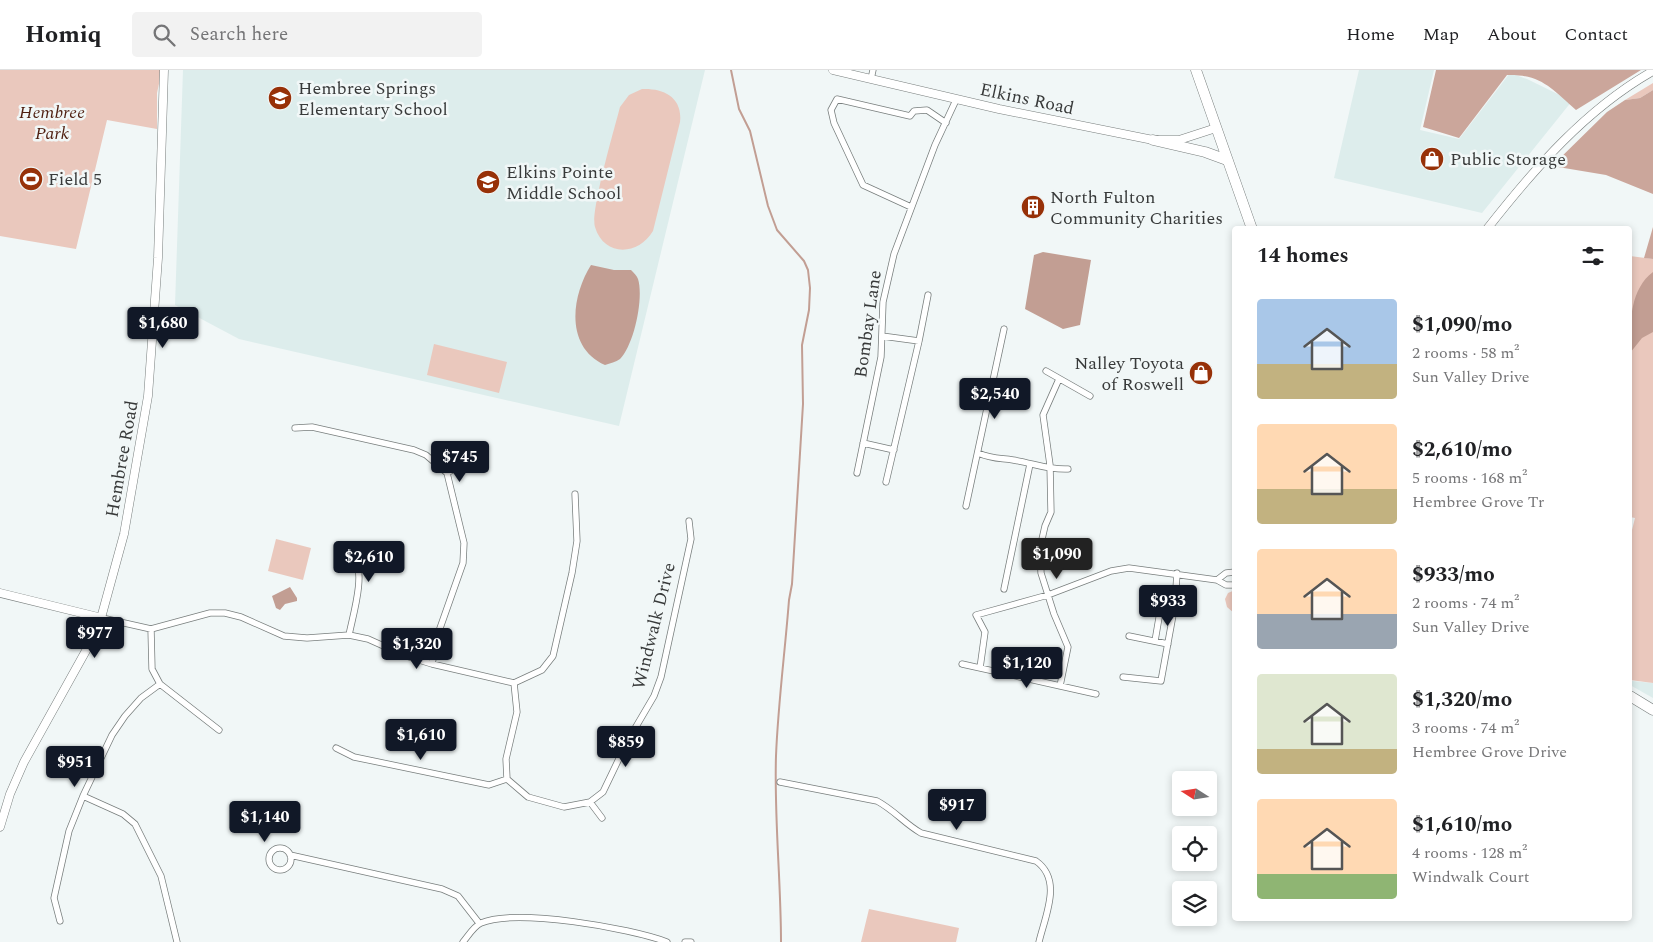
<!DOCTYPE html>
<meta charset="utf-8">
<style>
:root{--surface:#fff;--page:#f2f2f2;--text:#202124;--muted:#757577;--line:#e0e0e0;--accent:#111827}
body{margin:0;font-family:Spectral,serif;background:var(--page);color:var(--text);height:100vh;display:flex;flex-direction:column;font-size:19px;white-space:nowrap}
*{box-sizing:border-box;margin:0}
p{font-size:16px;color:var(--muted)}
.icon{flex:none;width:28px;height:28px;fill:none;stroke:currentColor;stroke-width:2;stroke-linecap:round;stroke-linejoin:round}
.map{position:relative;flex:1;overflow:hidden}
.panel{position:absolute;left:1232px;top:156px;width:400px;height:695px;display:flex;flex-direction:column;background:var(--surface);border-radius:5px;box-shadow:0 2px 8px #0003}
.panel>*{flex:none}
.needle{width:32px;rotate:282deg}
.fabs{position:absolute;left:1172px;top:701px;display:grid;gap:10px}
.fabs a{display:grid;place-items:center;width:45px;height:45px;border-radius:5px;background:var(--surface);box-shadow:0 2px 8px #0003;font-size:25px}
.price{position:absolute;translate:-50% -42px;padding:0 11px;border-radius:5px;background:var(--accent);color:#fff;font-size:16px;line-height:32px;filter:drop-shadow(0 1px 2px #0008)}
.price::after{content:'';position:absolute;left:50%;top:30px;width:15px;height:11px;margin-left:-8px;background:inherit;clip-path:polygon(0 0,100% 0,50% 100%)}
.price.current{background:#222;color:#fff}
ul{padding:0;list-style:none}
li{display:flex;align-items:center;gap:15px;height:125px;padding:0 25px}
li span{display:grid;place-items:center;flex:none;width:140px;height:100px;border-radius:5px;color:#555}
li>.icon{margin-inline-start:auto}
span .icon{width:60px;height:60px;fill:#fffc;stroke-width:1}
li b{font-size:21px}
h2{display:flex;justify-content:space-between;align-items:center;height:60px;padding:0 25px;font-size:21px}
header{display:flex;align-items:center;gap:30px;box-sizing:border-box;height:70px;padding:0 25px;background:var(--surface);border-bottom:1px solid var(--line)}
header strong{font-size:24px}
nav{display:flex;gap:28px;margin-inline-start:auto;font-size:18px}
.search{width:350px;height:45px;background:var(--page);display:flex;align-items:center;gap:12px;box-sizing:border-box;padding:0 18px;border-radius:5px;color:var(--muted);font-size:19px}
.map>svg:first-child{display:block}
.built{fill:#ddedec}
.green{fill:#eac8bd}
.forest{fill:#cba69b}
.water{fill:#c29e93}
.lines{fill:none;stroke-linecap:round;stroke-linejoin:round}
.stream{stroke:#c29e93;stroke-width:2}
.street-casing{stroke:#787e7d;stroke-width:7}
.secondary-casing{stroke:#787e7d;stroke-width:9}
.highway-casing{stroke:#787e7d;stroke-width:11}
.street{stroke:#fff;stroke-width:5.5}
.secondary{stroke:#fff;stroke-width:8}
.highway{stroke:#fff;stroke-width:10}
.labels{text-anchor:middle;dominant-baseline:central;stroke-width:5;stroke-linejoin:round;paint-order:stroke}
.poi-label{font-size:18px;fill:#383a3a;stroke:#f1f7f7;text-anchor:start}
.street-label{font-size:18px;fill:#383a3a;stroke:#f1f7f7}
.park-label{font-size:18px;font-style:italic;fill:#4e1e0f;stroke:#f1f7f7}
</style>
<header>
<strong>Homiq</strong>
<div class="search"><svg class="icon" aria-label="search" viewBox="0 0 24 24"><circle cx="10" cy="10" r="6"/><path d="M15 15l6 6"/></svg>Search here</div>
<nav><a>Home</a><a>Map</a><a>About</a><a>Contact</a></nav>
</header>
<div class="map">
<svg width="1653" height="872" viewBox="0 0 1653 872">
<rect width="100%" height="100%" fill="#f1f7f7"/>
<path class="built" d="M183,0h522l-86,356 -380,-87 -64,-34z
M1359,0h75l-14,60 39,9 51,-66 17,6 45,22 -90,112 -148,-35z
M1632,611l21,2v15l-23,-13z"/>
<path class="green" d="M0,0h162l-5,23v36l-50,-9 -31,129 -76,-13z
M1653,13v7l-13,8 -15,2z
M642,19c21,-1 41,8 38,33l-27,109c-15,25 -49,26 -58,-4 -5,-15 20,-100 25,-120l9,-12z
M1630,186l23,3v424l-23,-3v-142l5,-20 -5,-1z
M434,274l73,18 -8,31 -72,-18z
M276,469l35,9 -8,32 -35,-9z
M1235,520v24l-8,-7 -2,-8 3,-6z
M869,839l90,19 -3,14h-95z"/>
<path class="forest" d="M1436,0h205l-65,40c-24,-21 -35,-36 -69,-35l-48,63 -36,-11z
M1653,20v104l-47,-19 -54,-9 55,-54 18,-12 15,-2z
M1653,157v32l-9,-1z"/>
<path class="water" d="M1043,182l48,8 -11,65 -17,4 -38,-20 9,-54z
M591,195l23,5h17c3,3 6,6 7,9 6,19 -4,66 -18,80 -4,3 -10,4 -15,6 -40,-18 -34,-68 -14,-100z
M1653,202v60l-11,6 -12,15c0,-28 -1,-63 23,-81z
M290,517l7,11v3l-12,3 -5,6 -4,-2 -4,-12z"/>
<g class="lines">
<path class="stream" d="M731,0l8,39 11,22 18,75 9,24 27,31 4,9 2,18 -1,22 -7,35 1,59 -11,180 -3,16c-4,52 -11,104 -13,156 -2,62 5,124 5,186"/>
<g class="street-casing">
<path id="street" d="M871,9l2,-9
M911,137l-48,-22 -29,-62 -3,-13 6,-11 73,17 4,-5 13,-1 19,13
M882,266l37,5 9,-46
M1046,301l44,25
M1059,309l-16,36 7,50 1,47 -6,14 -5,22 1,25 13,41 14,33 -8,39
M295,358l17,-1 102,23 12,5 21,18 17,70 -1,20 -24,68 -7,33
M863,373l31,7
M978,383c14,6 21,5 35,7 20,3 34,10 55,9
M447,403l12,-7
M857,403l24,-116 2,-55 11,-48 41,-109 21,-45
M886,412l33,-141
M966,436l38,-177
M341,477c4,3 10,6 13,10 12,16 -1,58 -5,78
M1217,510l9,-7 9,-1
M1004,519l26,-125
M102,548l49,11 59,-16h15l16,4 43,19 23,2 42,-3 19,4 38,17 26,8 82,19 28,-13 11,-14 19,-83 5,-32 -2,-47
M151,559l1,40 8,15 59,46
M1129,566l39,8
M1155,571l7,-41 13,4
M962,594l134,30
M980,598l5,-36 -9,-17 72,-20 63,-24 18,-3 88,12 9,5h9
M1123,607l38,4 14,-77 2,-31
M514,613l3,29 -11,47 1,20 21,18 36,10 26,-5 13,-10 24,-50 27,-46 7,-19 30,-138 -2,-18
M336,678l18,9 135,28 18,-6
M780,712l97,19c17,9 28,23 44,32l115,28c27,19 9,55 3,81
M83,726l40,18 12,10 26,52 16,66
M590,732l12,16
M269 789a11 11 0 1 1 22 0a11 11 0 1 1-22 0Z
M290,785l152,34 16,7 21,27
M60,851l-6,-23 15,-67 14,-35 29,-61 13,-19 16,-18 19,-14
M463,872c5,-6 11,-16 18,-19 35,-15 149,5 186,19
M685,872h6"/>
</g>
<g class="secondary-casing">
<path id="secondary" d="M833,0l166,39 154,31h26l37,-12
M1487,159c47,-60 99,-120 166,-158
M0,523l102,25
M0,757l10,-33 14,-32 74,-133 26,-95 24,-138 10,-138 6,-188"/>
</g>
<g class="highway-casing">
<path id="highway" d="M1196,0l56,159
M1153,70l52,12 22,8
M1630,626l23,14"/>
</g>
<use href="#street" class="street"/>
<use href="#secondary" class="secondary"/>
<use href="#highway" class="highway"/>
</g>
<defs>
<g id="school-disc" transform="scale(1.25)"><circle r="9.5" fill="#973108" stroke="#f1f7f7"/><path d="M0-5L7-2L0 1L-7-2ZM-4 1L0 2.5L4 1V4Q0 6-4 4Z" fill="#fff"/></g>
<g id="shop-disc" transform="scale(1.25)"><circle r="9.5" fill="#973108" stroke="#f1f7f7"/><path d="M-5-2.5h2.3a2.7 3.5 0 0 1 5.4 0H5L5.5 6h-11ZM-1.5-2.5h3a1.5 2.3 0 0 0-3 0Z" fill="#fff"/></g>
<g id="stadium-disc" transform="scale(1.25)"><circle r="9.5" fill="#973108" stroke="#f1f7f7"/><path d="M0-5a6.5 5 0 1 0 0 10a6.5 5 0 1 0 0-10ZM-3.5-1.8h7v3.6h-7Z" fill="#fff"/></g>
<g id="building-disc" transform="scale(1.25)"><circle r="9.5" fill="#973108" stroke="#f1f7f7"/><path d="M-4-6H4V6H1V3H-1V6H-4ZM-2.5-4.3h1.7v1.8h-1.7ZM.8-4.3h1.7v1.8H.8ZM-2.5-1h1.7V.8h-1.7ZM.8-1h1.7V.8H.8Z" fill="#fff"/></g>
</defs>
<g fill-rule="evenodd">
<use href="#school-disc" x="280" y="28"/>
<use href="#shop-disc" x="1432" y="89"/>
<use href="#stadium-disc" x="31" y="109"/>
<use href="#school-disc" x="488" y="112"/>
<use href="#building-disc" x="1033" y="137"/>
<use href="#shop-disc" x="1201" y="303"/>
</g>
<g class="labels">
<g class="poi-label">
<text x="298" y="18">Hembree Springs<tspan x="298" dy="21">Elementary School</tspan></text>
<text x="1450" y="89">Public Storage</text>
<text x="506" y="102">Elkins Pointe<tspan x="506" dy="21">Middle School</tspan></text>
<text x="48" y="109">Field 5</text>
<text x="1050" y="127">North Fulton<tspan x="1050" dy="21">Community Charities</tspan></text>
<text x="1184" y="293" text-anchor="end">Nalley Toyota<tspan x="1184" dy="21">of Roswell</tspan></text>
</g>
<g class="street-label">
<text transform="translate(1027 29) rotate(12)">Elkins Road</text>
<text transform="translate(868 254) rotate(-82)">Bombay Lane</text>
<text transform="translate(122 389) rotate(-80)">Hembree Road</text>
<text transform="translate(654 556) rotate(-76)">Windwalk Drive</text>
</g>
<g class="park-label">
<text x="52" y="42">Hembree<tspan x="52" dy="21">Park</tspan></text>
</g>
</g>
</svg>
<div class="fabs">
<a><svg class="needle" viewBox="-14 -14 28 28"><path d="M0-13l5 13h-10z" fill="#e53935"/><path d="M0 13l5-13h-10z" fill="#757577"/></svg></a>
<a><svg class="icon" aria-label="locate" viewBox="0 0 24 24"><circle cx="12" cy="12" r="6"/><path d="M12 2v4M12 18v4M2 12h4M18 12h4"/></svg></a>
<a><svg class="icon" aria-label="layers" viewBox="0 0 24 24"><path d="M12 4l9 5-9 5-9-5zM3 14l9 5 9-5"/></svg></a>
</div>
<b class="price" style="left:163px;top:279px">$1,680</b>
<b class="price" style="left:995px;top:350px">$2,540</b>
<b class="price" style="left:460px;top:413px">$745</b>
<b class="price current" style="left:1057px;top:510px">$1,090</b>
<b class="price" style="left:369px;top:513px">$2,610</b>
<b class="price" style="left:1168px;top:557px">$933</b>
<b class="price" style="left:95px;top:589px">$977</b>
<b class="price" style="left:417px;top:600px">$1,320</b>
<b class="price" style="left:1027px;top:619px">$1,120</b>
<b class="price" style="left:421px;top:691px">$1,610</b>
<b class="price" style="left:626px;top:698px">$859</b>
<b class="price" style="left:75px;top:718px">$951</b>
<b class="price" style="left:957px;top:761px">$917</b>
<b class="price" style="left:265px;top:773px">$1,140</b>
<section class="panel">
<h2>14 homes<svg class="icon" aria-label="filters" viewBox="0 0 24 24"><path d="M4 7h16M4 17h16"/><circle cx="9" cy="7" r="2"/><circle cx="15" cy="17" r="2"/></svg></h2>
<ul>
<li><span style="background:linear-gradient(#a9c7e8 65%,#c2b280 0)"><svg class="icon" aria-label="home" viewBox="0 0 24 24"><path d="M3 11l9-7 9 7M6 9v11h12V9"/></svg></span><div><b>$1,090/mo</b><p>2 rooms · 58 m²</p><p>Sun Valley Drive</p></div></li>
<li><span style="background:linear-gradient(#ffd9b3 65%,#c2b280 0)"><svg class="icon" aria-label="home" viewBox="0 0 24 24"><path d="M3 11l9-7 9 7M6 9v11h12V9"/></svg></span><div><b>$2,610/mo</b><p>5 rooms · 168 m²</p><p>Hembree Grove Tr</p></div></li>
<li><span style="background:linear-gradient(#ffd9b3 65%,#9aa5b1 0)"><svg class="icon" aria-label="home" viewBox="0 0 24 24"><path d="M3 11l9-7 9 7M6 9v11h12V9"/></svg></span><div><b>$933/mo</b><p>2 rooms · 74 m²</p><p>Sun Valley Drive</p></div></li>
<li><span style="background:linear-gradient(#dfe7d0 75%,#c2b280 0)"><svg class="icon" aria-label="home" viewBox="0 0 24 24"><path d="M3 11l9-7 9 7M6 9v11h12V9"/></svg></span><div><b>$1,320/mo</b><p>3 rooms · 74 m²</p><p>Hembree Grove Drive</p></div></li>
<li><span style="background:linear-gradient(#ffd9b3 75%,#8fb573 0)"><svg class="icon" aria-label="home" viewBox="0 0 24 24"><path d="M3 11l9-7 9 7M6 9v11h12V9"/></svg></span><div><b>$1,610/mo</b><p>4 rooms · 128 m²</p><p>Windwalk Court</p></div></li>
</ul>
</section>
</div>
